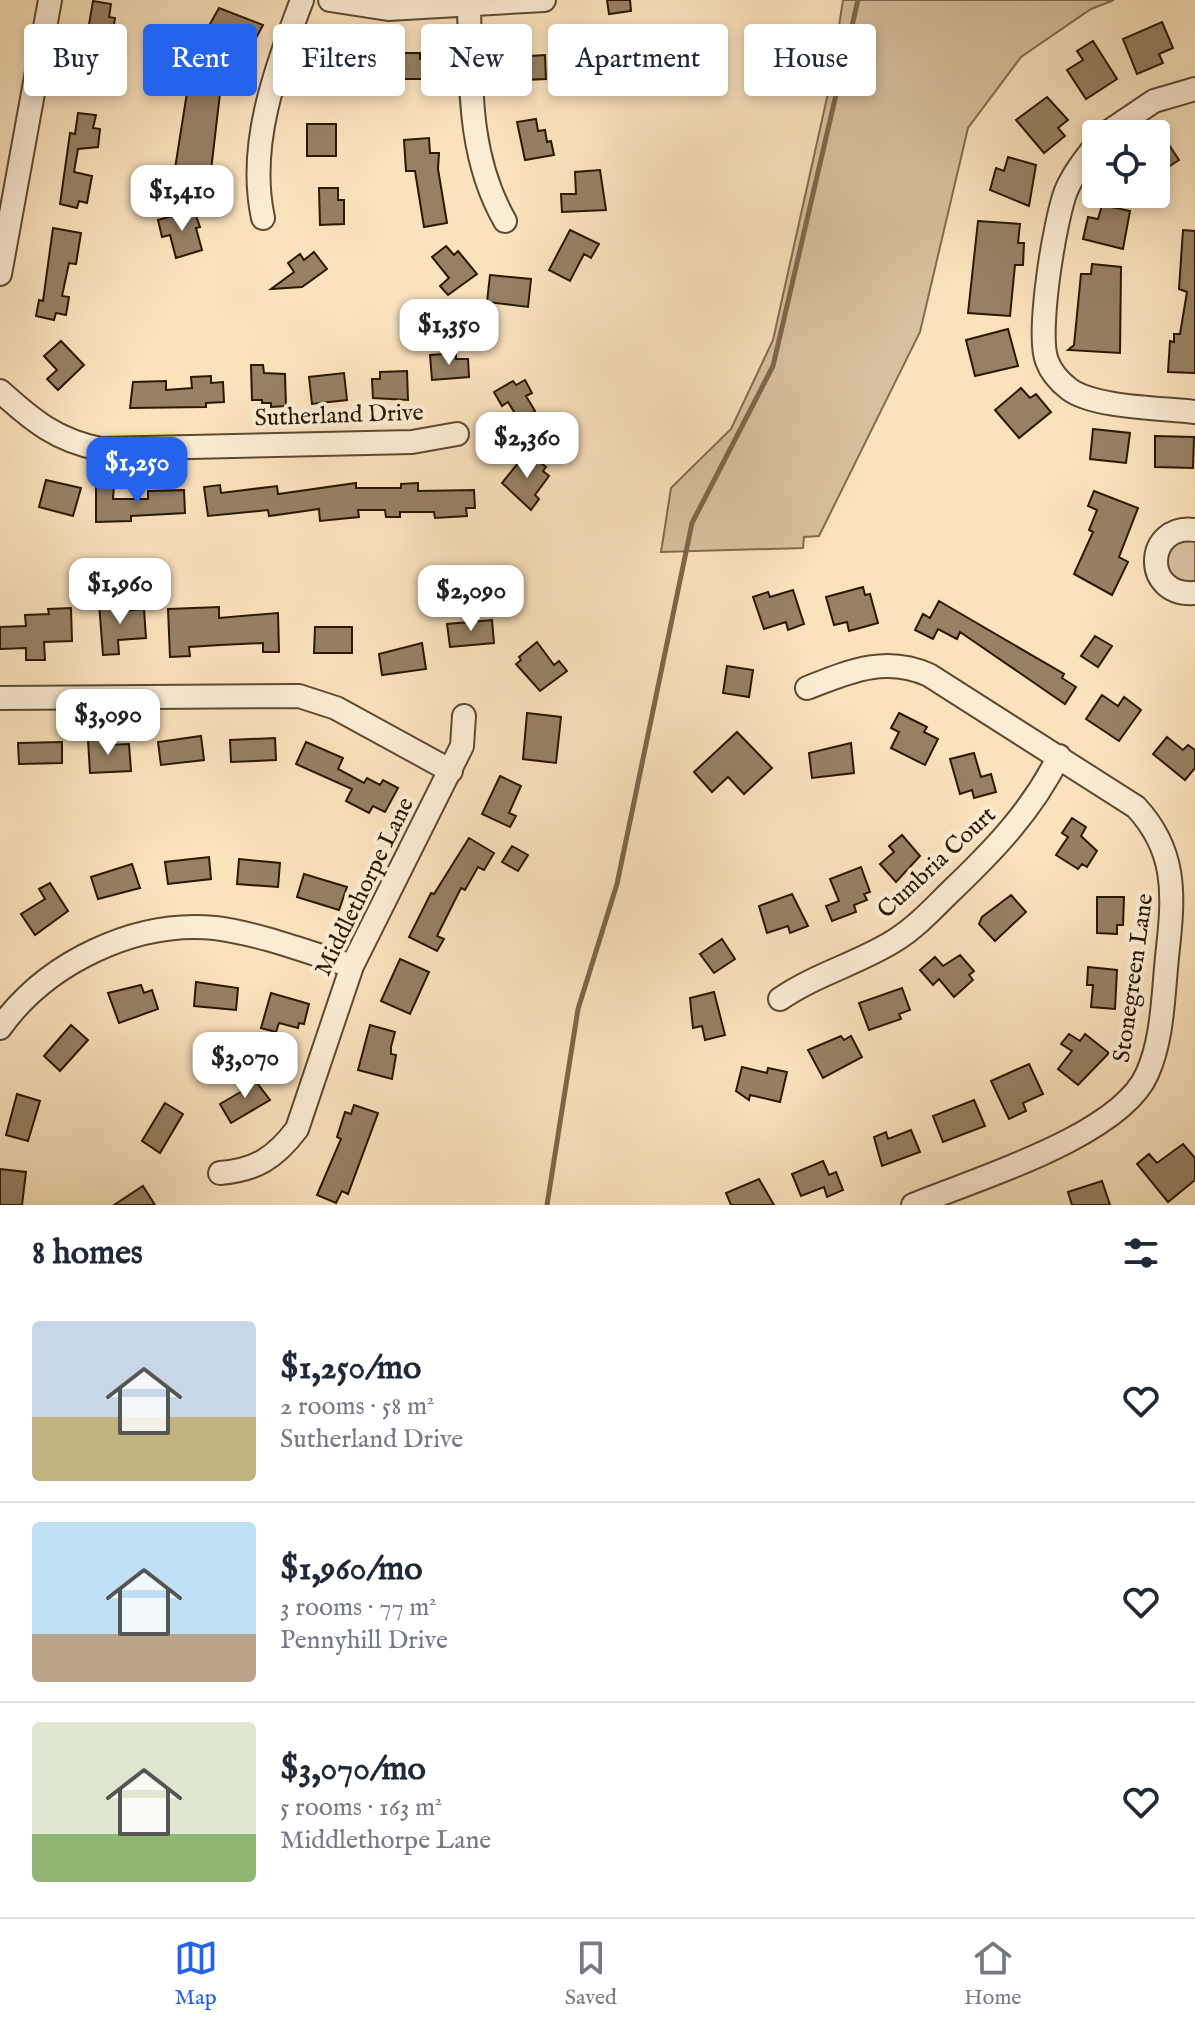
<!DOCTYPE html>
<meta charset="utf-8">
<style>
:root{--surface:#fff;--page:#f2f2f3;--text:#1f2937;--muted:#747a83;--line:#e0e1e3;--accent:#2563eb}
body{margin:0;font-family:"IM FELL English",serif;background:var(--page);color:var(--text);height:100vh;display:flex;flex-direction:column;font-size:30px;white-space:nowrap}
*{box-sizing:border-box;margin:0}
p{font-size:26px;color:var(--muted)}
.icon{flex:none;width:44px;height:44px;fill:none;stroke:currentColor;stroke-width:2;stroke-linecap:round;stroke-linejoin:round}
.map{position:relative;height:1205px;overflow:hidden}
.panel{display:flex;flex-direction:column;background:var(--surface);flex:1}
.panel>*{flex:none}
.hud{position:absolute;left:24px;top:24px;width:1148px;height:72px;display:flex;gap:16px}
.tools{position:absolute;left:1082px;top:120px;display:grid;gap:16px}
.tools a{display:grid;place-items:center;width:88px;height:88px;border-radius:8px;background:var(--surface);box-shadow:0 4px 12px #0003;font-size:40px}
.price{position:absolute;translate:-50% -68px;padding:0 18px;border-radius:16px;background:#fff;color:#222;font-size:26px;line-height:52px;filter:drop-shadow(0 2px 4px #0008)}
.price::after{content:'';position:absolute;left:50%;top:48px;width:24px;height:18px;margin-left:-12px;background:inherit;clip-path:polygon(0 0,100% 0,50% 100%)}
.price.active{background:var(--accent);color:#fff}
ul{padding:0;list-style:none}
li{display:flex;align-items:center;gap:24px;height:200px;padding:0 32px}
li+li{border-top:2px solid var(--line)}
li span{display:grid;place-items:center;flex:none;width:224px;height:160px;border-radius:8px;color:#555}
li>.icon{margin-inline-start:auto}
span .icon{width:96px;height:96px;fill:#fffc;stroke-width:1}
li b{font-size:34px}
h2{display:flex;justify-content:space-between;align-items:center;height:96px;padding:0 32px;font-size:34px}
.tag{padding:0 28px;border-radius:8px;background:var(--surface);box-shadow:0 4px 12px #0003;font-size:28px;line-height:72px}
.tag.active{background:var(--accent);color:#fff}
.menu{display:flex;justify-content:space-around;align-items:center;height:112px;border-top:2px solid var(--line);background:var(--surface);font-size:22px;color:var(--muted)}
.menu a{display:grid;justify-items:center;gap:4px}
.menu .active{color:var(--accent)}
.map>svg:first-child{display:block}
.green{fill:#d7c09d;stroke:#806c4f;stroke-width:2}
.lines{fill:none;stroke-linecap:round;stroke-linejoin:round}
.stream{stroke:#7c684b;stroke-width:5}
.building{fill:#968163;stroke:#2a1801;stroke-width:2}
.minor-casing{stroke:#5e4a30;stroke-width:26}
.minor{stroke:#fcecd4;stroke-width:22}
.labels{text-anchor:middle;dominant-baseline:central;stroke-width:8;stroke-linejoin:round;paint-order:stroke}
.street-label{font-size:24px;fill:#2a1801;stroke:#fcecd4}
</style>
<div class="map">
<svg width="1195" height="1205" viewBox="0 0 1195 1205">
<rect width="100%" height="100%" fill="#fae2bd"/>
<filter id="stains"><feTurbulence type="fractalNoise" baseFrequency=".0025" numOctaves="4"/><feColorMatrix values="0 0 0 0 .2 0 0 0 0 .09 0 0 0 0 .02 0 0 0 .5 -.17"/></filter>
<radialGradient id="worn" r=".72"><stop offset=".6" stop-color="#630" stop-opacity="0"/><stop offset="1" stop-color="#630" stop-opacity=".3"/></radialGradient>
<path class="green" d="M843,0h271l-23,9 -70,48 -53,71 -48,204 -101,204 -15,1 -1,11 -142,4 10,-64 60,-59 42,-89 57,-256z
M1180,539h15v46l-24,-6 -6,-23z"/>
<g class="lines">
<path class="stream" d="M547,1205l31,-196 39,-125 75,-361 81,-157 85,-366"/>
</g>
<path class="building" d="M607,0h23l1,11 -22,3z
M93,1l18,3 -2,13 6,1 -3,19 -25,-1z
M219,8l44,17 -9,17 -11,-6 -6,10 -30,-17z
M1162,22l11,26 -14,6 4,9 -26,11 -14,-35z
M597,36l17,22 -6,6 3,4 -28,17 -18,-24z
M1093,41l24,38 -31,20 -19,-29 16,-10 -6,-9z
M394,53h26v6h12v20h-38z
M335,55l28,3 -4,23 -40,-6 3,-18 12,1z
M545,55l1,24 -44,2 -1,-17 14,-1 -1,-6z
M89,60l32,3 -3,25 -31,-3z
M189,80l32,5 -10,85 -7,-1 -4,15 -27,-3z
M1047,97l21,23 -10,8 7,8 -21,17 -28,-33z
M78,113l18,2 -3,13 7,1 -2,18 -20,2 -4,23 18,4 -5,27 -8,-2 -2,7 -17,-4 10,-71 5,1z
M536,119l2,12 7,-1 2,12 4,-1 3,14 -29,5 -8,-38z
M307,124h29v32h-29z
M1156,125l23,35 -23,15z
M429,138l1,15h9l-1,16 9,54 -23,4 -9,-56h-9l-2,-31z
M1008,157l28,8 -7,41 -39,-16 6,-22 8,3z
M600,170l6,40 -44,2 -1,-18h15l-1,-22z
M319,188h19v12h6v24l-24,1z
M1102,205l28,6 -7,38 -40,-10 5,-22 10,2z
M194,210l6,17 -4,1 6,22 -26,8 -6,-23 -8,2 -4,-17z
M978,221l42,3 -2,19h6l-1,22h-8l-5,51 -42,-3z
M53,228l28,5 -5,31 -7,-1 -7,33 7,1 -3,18 -10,-2 -2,7 -18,-4 3,-16 4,1z
M570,230l29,14 -8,14 -7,-4 -14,27 -21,-11z
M1183,230l12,1v142l-27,-1 2,-31 4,1v-8h6l7,-42 -8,-3z
M446,246l8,9 4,-4 19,23 -29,21 -8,-9 9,-8 -17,-21z
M314,252l13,17 -25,18 -31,2 23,-17 -6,-9 12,-9 4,6z
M1092,264l29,3 -1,86 -52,-3 6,-5 7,-71h10z
M490,275l41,4 -3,28 -41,-5z
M1008,329l10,37 -43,10 -9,-36z
M61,341l23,24 -26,25 -11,-11 10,-9 -13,-14z
M456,353v6h12l1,18 -37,3 -2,-25z
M251,365h12l1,8 21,1 1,32 -15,1v-4h-9v-3h-10z
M407,371l1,29 -35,-2 -1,-19h8v-7z
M344,373l3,27 -35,4 -3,-27z
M211,376v7l12,-1 1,20 -18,1v4l-76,1 3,-26 33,-1v9l26,-2 -1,-11z
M525,380l7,13 -6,3 9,15 -16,9 -11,-18 -6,4 -8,-14 19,-11 3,4z
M1021,388l9,10 6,-4 15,18 -32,26 -24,-28z
M1093,429l37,4 -4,30 -36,-4z
M1155,436l39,1 -1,31 -38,-1z
M527,452l19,15 -3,4 6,5 -14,19 4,4 -8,11 -29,-27z
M46,480l35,8 -8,28 -34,-9z
M356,483v5h45v-4l17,-1v8l56,-1 1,18h-9l1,8 -32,2 -1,-6h-34v5h-14l-1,-7h-27l1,7 -39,4 -1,-12 -50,7 -1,-6 -60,6 -4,-29 16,-2 1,8 56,-7 1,8z
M114,485l-1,14h35v-8l36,-1 1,23 -54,3v5l-35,1v-36z
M1094,491l44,17 -19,49 9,5 -16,33 -38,-21 19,-42 -4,-2 8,-20 -9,-4z
M863,587l2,8 5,-1 8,29 -29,8 -2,-9 -13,3 -8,-28z
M793,590l11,34 -16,6 -2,-8 -22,7 -11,-32 15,-5 2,5z
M123,601v10l21,-2 2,29 -28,2 1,14 -16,1 -4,-52z
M939,601l125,73 -2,4 14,9 -11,17 -105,-72 -3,7 -19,-10 -5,10 -18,-9 8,-16 7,4z
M219,607v11l59,-5 1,39h-16v-9l-43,2 -31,2 1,9 -20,1 -2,-48z
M71,608l1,33 -28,1 1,18h-19v-12l-26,1v-22l26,-1 -1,-11 24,-1 -1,-5z
M492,620l2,23 -44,4 -3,-23z
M315,627h37v26h-38z
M1095,636l17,10 -14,21 -17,-11z
M537,642l17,23 5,-4 8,10 -27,20 -24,-27 5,-4 -2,-3z
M422,643l4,26 -44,6 -3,-21z
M727,666l26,4 -4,27 -26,-4z
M1102,695l16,11 6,-9 17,13 -22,31 -33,-22z
M527,713l34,4 -5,46 -33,-4z
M899,713l28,14 -3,5 14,7 -13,26 -34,-17 8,-16 -8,-4z
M737,732l35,36 -28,26 -16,-17 -16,15 -18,-20z
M201,736l3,24 -43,5 -3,-23z
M1167,737l16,13 5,-5 7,5v18l-10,12 -32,-26z
M275,738l1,22 -45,2 -1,-22z
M108,739v6l21,-1 2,27 -41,2 -2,-33z
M62,742v21l-43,1 -1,-21z
M306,742l37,16 -5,11 26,14 3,-5 13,7 3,-5 15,8 -13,24 -12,-6 -4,7 -23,-12 6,-12 -56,-25z
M851,743l3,30 -42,5 -3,-25z
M974,753l7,24 10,-3 5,18 -22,6 -2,-8 -12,4 -10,-35z
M500,776l21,10 -12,27 7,3 -6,11 -28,-13z
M1072,818l14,9 -5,9 16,15 -10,16 -5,-3 -4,5 -22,-14 12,-18 -6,-4z
M902,835l18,21 -24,26 -16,-18 14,-12 -5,-6z
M469,838l25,15 -10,17 -6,-3 -13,23 -4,-2 -24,48 7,3 -7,12 -28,-14 22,-44 3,1z
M512,846l16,9 -10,16 -16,-9z
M209,857l2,22 -43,5 -3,-22z
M239,859l41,4 -2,24 -41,-3z
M132,864l8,24 -42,11 -7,-22z
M861,867l9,25 -6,2 3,6 -13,5 2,7 -24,9 -6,-15 13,-5 -9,-22z
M304,874l43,13 -8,23 -42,-13z
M50,883l18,28 -33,24 -14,-21 24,-15 -6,-10z
M792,894l16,32 -18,7 -2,-7 -21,7 -8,-27z
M1011,895l15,17 -31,29 -16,-17 3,-7z
M1097,897h27l-1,28h-6v9l-20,-1z
M722,939l13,20 -21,14 -14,-19z
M960,955l14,16 -5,4 4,5 -19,17 -15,-18 -6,6 -13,-15 15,-13 8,9z
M400,959l29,13 -19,42 -29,-13z
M1088,967l29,3 -2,39 -24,-2 2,-22h-6z
M196,982l42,6 -2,22 -42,-4z
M141,985l3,8 8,-3 6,19 -39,14 -11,-30z
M902,988l8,22 -11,4 2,5 -32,11 -10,-27z
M714,992l11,43 -20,5 -3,-14 -9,2 -3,-30z
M271,993l38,11 -5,20 -5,-1 -1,5 -19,-5 -3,9 -15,-4z
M71,1025l17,15 -28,31 -16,-15z
M370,1025l25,7 -4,15v7l5,1 -4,24 -34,-9z
M1069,1034l11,7 5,-7 24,19 -31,32 -20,-16 14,-18 -11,-7z
M841,1036l3,4 7,-4 11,21 -39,21 -15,-28z
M1029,1064l14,30 -20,9 3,8 -17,8 -18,-38z
M742,1067l25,6 1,-5 19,4 -7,30 -30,-7 -1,5 -13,-9z
M250,1074l20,26 -39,23 -11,-19 24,-14 -6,-9z
M17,1094l23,7 -12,40 -22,-6z
M974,1100l11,26 -42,16 -10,-26z
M165,1103l18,11 -23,39 -18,-12z
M354,1105l24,8 -30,81 -6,-3 -6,12 -19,-8 24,-56 -4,-2 8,-25 6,2z
M911,1130l9,22 -38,14 -8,-29 12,-5 2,7z
M1183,1144l12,14v22l-27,22 -31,-38 12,-10 8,9z
M823,1161l6,14 7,-3 7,18 -16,7 -3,-10 -23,9 -9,-22z
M0,1169l26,3 -4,33h-22z
M759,1179l15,26h-43l-5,-12z
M1102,1181l8,24h-38l-4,-13z
M143,1186l12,19h-41z"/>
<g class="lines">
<g class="minor-casing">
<path id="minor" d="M330,0l58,9 156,-9
M469,7c2,74 -2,148 36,214
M1105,134l49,-33 41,-12
M1096,145c-11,14 -23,29 -30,46 -11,28 -30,143 -19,170 4,11 13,21 22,28 25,19 94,19 126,23
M263,218c-16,-74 13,-149 39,-218
M0,274l50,-274
M0,391c32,29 57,50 101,58l311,-7 45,-8
M1195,530c-50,-7 -54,67 0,63
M807,688c41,-16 78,-33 122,-13l207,132c40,43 38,86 32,141 -5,41 -4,89 -21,126 -27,62 -171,105 -234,131
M0,698l299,-2 37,12 115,63
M780,999c36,-25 77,-35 114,-58 21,-13 38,-31 55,-48 44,-42 83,-82 110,-137
M0,1028c46,-65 135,-108 215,-100 46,6 92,24 137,38
M220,1173c36,-3 55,-15 77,-44l55,-163 110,-220 2,-30"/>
</g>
<use href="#minor" class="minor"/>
</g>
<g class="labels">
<g class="street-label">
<text transform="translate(339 416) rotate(-2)">Sutherland Drive</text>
<text transform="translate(937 863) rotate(-43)">Cumbria Court</text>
<text transform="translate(365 887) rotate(-64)">Middlethorpe Lane</text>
<text transform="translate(1134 978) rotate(-82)">Stonegreen Lane</text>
</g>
</g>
<rect width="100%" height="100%" filter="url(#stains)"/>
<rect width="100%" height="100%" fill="url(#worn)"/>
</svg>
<div class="tools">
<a><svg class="icon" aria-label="locate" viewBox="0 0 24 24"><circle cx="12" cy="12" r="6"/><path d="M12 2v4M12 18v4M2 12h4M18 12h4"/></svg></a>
</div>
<b class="price" style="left:182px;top:233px">$1,410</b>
<b class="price" style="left:449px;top:367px">$1,350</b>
<b class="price" style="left:527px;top:480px">$2,360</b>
<b class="price active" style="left:137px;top:505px">$1,250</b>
<b class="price" style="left:120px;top:626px">$1,960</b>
<b class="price" style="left:471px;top:633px">$2,090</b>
<b class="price" style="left:108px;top:757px">$3,090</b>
<b class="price" style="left:245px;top:1100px">$3,070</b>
<div class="hud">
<a class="tag">Buy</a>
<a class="tag active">Rent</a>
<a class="tag">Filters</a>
<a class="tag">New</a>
<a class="tag">Apartment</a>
<a class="tag">House</a>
</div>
</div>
<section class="panel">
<h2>8 homes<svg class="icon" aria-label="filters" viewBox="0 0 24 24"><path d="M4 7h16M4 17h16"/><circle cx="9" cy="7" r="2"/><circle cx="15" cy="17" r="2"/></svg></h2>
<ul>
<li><span style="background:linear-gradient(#c9d6e8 60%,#c2b280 0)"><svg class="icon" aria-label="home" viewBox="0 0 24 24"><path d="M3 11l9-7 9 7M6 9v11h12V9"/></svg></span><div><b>$1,250/mo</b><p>2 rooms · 58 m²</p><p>Sutherland Drive</p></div><svg class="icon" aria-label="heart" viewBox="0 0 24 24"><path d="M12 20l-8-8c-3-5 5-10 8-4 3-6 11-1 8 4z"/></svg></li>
<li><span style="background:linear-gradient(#bfe0f5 70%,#b9a48a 0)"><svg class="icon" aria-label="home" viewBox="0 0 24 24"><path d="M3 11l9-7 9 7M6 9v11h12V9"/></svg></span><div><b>$1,960/mo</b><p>3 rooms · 77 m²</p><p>Pennyhill Drive</p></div><svg class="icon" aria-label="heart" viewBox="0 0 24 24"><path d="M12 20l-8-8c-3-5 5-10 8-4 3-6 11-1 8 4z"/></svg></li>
<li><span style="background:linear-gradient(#dfe7d0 70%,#8fb573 0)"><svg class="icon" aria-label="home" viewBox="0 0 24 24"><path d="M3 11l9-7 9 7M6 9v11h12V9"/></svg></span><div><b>$3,070/mo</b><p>5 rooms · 163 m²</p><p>Middlethorpe Lane</p></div><svg class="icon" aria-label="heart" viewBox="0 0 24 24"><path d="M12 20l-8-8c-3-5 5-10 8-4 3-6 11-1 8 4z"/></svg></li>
</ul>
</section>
<nav class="menu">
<a class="active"><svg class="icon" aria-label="map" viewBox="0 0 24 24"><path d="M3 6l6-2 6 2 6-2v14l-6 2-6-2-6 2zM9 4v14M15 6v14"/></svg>Map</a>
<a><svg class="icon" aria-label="saved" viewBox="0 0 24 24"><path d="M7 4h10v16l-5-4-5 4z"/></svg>Saved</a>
<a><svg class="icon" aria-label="home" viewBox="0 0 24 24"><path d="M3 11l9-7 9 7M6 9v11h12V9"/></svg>Home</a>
</nav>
